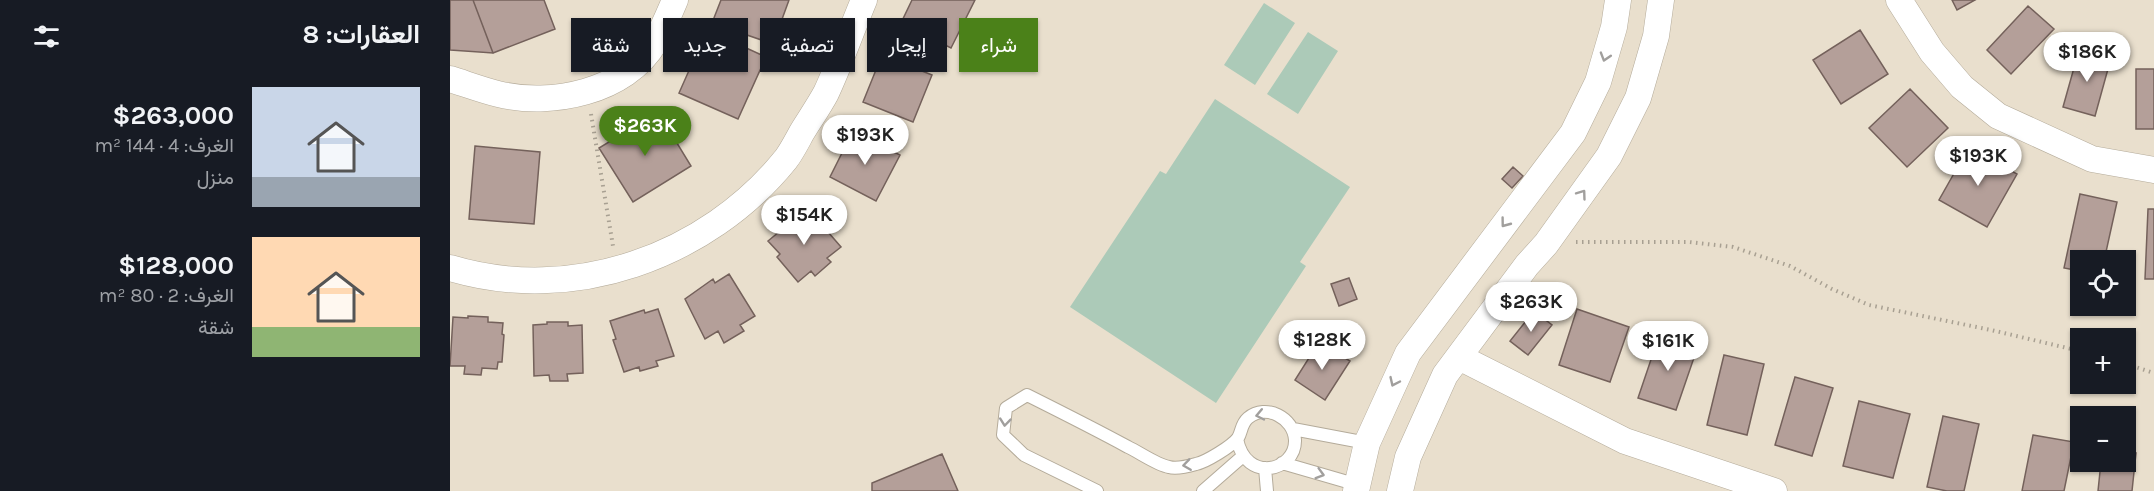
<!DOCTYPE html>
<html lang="ar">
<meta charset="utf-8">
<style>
:root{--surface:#171b24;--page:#242831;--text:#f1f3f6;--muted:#9ea1a6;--accent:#4b8119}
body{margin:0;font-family:Karla,Vazirmatn,sans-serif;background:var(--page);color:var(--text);direction:rtl;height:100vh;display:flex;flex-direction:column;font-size:22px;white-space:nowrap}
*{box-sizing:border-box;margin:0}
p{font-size:20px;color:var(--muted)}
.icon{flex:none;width:33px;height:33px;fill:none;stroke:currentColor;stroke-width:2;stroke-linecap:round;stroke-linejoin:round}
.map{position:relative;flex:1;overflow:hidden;direction:ltr}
.sheet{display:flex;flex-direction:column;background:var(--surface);width:450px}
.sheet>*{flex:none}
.hud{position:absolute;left:18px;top:18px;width:570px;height:54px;direction:rtl;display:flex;gap:12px}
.tools{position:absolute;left:1620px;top:250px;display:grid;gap:12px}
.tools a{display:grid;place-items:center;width:66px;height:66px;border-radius:0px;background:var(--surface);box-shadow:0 2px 4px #0004;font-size:30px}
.price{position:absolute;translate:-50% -51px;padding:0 14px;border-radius:21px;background:#fff;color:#222;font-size:20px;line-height:39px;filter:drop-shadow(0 2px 3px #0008)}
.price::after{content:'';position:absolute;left:50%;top:36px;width:18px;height:14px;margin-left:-9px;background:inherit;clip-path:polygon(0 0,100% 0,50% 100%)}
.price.on{background:var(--accent);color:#fff}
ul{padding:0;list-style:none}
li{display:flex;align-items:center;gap:18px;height:150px;padding:0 30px}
li span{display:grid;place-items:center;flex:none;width:168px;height:120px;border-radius:0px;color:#555}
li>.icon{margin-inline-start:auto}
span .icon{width:72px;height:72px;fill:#fffc;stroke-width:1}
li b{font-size:26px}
h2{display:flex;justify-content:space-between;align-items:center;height:72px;padding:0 30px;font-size:26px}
.pill{padding:0 21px;border-radius:0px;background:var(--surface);box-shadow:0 2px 4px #0004;font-size:21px;line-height:54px}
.pill.on{background:var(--accent);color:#fff}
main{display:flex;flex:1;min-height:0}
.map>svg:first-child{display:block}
.green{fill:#accab8}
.building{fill:#b49f99;stroke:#74615b;stroke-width:1.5}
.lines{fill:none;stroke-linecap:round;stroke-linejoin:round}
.lane-casing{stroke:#b4ab9a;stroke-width:14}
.street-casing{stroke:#b4ab9a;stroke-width:27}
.path{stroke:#a8a092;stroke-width:4;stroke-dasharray:1.5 4.5;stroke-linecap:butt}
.lane{stroke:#fff;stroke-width:12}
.street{stroke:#fff;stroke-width:26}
.oneway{stroke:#a19f9d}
</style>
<main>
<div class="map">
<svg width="1704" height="491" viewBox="0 0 1704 491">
<rect width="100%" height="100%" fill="#e9dfcd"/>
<path class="green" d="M814,3l31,20 -40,62 -31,-20z
M858,32l30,19 -40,63 -31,-20z
M765,99l135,88 -50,75 6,4 -90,137 -146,-96 90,-136 6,3z"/>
<path class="building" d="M0,0h23l20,53 -43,-3z
M23,0h71l11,29 -62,24z
M271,0h68l-16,44 -61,-21z
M462,0h63l-24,48 -50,-25z
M1502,0h23l-18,10z
M1578,6l26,23 -43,45 -24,-24z
M257,30l59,27 -28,62 -59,-26z
M1410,30l28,44 -47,30 -28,-44z
M1629,50l32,8 -16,58 -32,-9z
M432,55l50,20 -19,47 -50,-20z
M1686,69h18v60h-18z
M1460,89l38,39 -41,39 -38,-39z
M208,112l33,54 -58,36 -34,-54z
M403,131l47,24 -24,46 -46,-24z
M25,146l65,6 -6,72 -65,-5z
M1519,147l48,27 -30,53 -48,-27z
M1063,167l10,9 -11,12 -10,-9z
M1630,194l37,8 -13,59h-24v10l-16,-3z
M358,209l33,38 -14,11 4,4 -16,14 -4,-5 -13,11 -21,-25 3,-3 -12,-13 12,-10 -2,-3 14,-12 3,4z
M1698,209h6v70h-9z
M279,274l26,42 -15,9 4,6 -20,12 -6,-12 -13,8 -20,-40 28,-20 2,4z
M899,278l8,21 -18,7 -8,-22z
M208,309l16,47 -18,5 2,5 -18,5 -1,-4 -15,5 -11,-32 3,-1 -6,-18 34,-11 1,3z
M1127,309l52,18 -19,55 -51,-17z
M1084,311l18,14 -24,30 -18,-14z
M18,316l20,1v5l15,1 -1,11 2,1 -2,27h-4l-1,7 -15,-1 -1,7 -17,-1 1,-8h-15l3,-49 15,1z
M97,322h21v4l14,-1 1,48 -16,1 1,7h-18l-1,-6 -15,1 -1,-51 14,-1z
M1210,333l38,13 -22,64 -38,-12z
M869,342l31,19 -25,39 -30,-20z
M1274,355l40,9 -17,71 -40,-10z
M1345,377l38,11 -21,68 -37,-11z
M1409,401l51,13 -17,64 -50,-12z
M1493,416l36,8 -15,67h-17l-20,-4z
M1583,435l41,7 -10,49h-42z
M1676,452l10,1 -4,38h-34l3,-29h25z
M492,454l16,37h-86v-8z"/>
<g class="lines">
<g class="lane-casing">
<path id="lane" d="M843,429l74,14
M832,463l76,22
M815,468l2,23
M647,491l-73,-36 -21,-20 3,-27 21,-13c34,17 68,34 101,52 11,5 29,18 41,20 7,2 20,-1 27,-3 10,-2 36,-18 42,-26 4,-7 3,-14 10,-20 18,-15 46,0 47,22 1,31 -49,44 -58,-1
M753,491l40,-35"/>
</g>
<g class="street-casing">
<path id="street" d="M1449,0l33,52 30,35 36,29 94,43 62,11
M0,79c16,5 32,11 48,15 53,13 128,-2 157,-52 8,-13 14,-28 20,-42
M0,268c122,37 257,-11 336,-109 6,-8 11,-18 16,-27 8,-13 17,-26 24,-39 14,-30 25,-62 38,-93
M1009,357l166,84 149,50
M906,491l11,-48 41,-90 165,-220 25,-51 16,-55 4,-27
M950,491l8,-34 37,-82 82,-110 19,-21 63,-88 29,-58 18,-62 5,-36"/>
</g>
<path class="path" d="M141,114l22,132
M1126,242h113l44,5 57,19 42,23 37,16 122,25 89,21
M1676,364l28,9"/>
<use href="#lane" class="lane"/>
<use href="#street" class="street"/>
</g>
<defs><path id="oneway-chevron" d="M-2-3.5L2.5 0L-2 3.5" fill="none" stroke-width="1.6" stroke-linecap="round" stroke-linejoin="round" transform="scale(1.5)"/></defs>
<g class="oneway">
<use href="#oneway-chevron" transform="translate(1155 57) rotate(107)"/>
<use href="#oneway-chevron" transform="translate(1132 194) rotate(-54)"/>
<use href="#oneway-chevron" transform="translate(1055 223) rotate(127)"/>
<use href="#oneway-chevron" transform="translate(944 382) rotate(115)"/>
<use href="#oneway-chevron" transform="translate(810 415) rotate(168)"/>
<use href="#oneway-chevron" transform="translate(555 422) rotate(96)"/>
<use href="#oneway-chevron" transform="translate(737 465) rotate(172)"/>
<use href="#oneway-chevron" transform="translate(870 474) rotate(16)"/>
</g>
</svg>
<div class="tools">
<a><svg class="icon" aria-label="locate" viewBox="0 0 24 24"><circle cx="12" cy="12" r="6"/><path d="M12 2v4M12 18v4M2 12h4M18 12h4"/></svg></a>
<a>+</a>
<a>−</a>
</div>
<b class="price" style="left:1637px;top:83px">$186K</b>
<b class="price on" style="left:195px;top:157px">$263K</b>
<b class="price" style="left:415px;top:166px">$193K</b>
<b class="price" style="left:1528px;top:187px">$193K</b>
<b class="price" style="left:354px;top:246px">$154K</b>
<b class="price" style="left:1081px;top:333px">$263K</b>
<b class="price" style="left:872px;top:371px">$128K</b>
<b class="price" style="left:1218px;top:372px">$161K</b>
<div class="hud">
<a class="pill on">شراء</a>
<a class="pill">إيجار</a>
<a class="pill">تصفية</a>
<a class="pill">جديد</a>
<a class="pill">شقة</a>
</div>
</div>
<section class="sheet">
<h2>العقارات: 8<svg class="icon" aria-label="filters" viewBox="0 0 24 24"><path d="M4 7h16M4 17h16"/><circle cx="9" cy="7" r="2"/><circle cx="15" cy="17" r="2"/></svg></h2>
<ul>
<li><span style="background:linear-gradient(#c9d6e8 75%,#9aa5b1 0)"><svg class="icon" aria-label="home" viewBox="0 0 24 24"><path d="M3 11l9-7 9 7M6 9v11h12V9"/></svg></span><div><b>$263,000</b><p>الغرف: 4 · 144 m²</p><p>منزل</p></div></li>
<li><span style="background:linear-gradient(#ffd9b3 75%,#8fb573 0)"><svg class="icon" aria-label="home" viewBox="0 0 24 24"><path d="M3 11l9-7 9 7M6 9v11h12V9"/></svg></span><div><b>$128,000</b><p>الغرف: 2 · 80 m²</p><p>شقة</p></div></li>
</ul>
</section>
</main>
